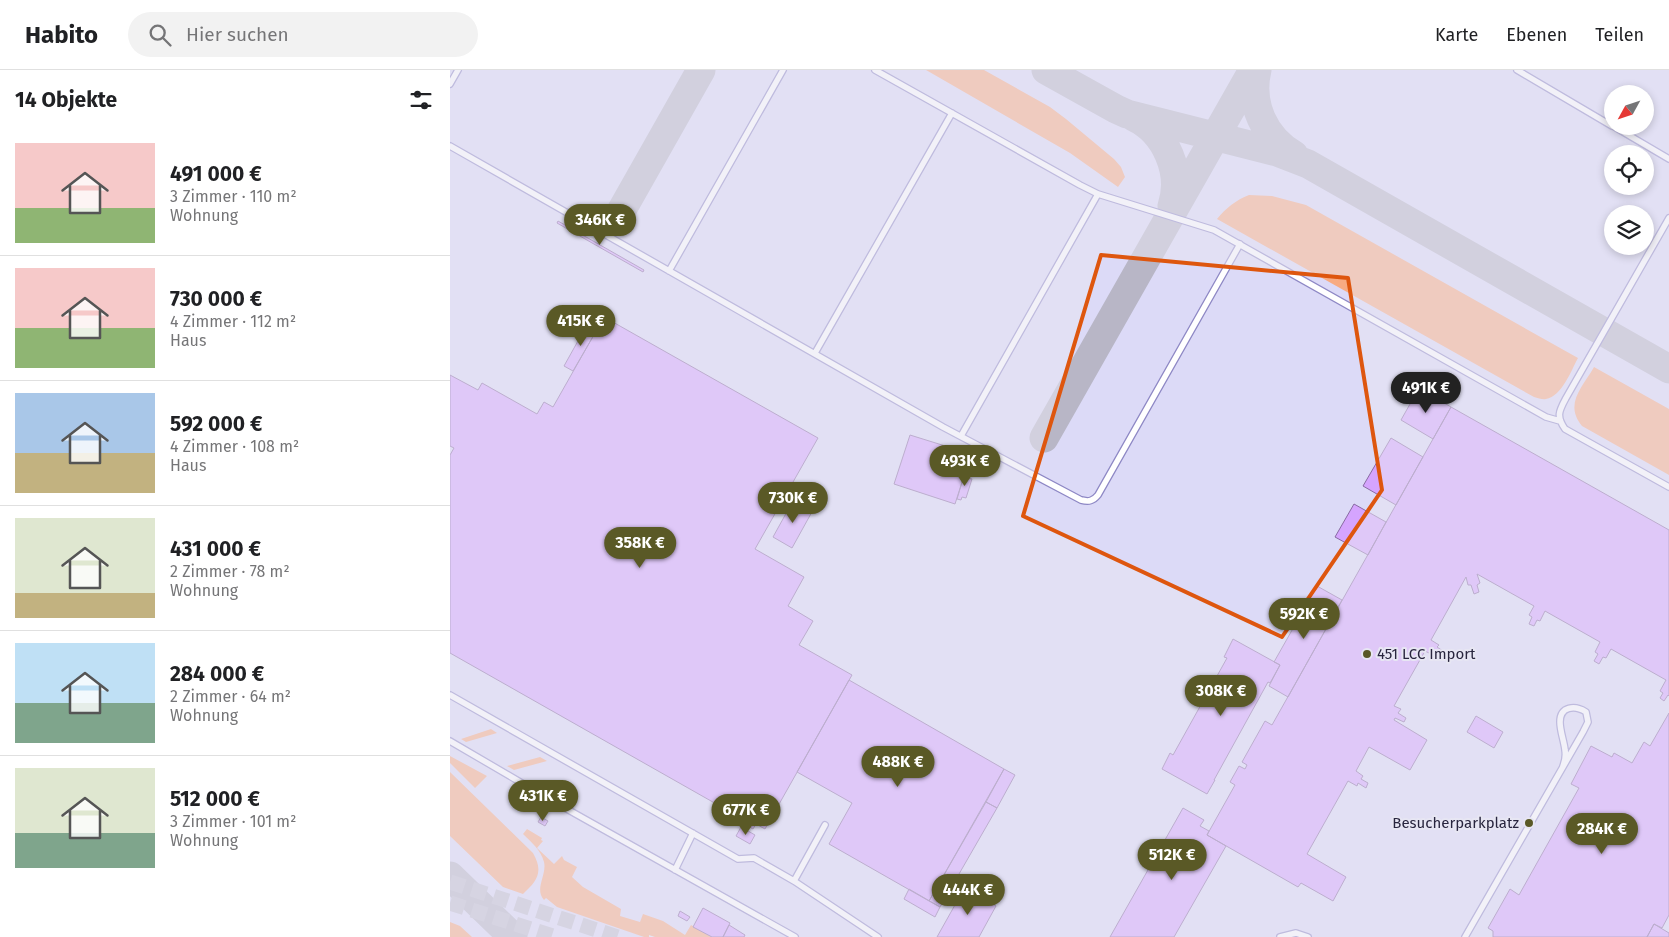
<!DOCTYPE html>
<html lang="de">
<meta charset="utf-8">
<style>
:root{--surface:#fff;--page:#f2f2f2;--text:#202124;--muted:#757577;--line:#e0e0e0;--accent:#5a5926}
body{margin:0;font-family:"Fira Sans",sans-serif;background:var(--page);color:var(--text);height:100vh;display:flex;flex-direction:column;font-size:19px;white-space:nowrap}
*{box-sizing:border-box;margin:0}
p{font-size:16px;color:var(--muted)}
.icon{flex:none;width:28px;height:28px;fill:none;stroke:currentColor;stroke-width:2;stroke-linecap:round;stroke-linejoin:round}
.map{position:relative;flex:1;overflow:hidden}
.side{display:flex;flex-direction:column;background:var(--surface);width:450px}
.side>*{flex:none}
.needle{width:32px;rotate:230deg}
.fabs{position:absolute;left:1154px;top:15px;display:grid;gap:10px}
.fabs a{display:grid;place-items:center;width:50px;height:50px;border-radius:50%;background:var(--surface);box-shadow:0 2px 8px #0003;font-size:25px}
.price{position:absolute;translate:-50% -42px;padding:0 11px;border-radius:18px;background:var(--accent);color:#fff;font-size:16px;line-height:32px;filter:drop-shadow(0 1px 2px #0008)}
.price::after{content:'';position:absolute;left:50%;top:30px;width:15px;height:11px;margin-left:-8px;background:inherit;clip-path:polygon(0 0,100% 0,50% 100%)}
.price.selected{background:#222;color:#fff}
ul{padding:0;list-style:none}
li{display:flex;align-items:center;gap:15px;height:125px;padding:0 15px}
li+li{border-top:1px solid var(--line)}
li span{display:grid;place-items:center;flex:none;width:140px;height:100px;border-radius:0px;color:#555}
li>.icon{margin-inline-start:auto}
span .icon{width:60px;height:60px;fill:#fffc;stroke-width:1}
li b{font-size:21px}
h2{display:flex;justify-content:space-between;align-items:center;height:60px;padding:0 15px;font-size:21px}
header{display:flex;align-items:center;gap:30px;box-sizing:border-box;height:70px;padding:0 25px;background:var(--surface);border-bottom:1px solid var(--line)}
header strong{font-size:24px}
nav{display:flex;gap:28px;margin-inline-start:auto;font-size:18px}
.search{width:350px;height:45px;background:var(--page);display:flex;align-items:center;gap:12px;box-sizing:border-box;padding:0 18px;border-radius:28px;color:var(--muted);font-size:19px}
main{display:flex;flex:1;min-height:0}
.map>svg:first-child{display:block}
.built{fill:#dcdaf7;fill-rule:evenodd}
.green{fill:#f8ab82}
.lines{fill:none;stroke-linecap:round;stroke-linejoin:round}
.taxiway{stroke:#b8b6c6;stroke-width:29}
.building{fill:#d5a4fe;stroke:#886aa2}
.tertiary-tunnel{stroke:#c1bfcf;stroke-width:15;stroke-dasharray:15 8;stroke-linecap:butt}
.service-casing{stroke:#8e88c5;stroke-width:8}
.service{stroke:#fff;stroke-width:5.5}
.marked{fill:none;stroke:#de560e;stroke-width:4;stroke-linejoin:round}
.poi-dot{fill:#5a5926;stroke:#e7e6f3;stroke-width:2}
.labels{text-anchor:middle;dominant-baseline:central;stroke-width:4;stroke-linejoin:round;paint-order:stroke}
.poi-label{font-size:15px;fill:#28253e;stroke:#e7e6f3;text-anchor:start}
</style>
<header>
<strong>Habito</strong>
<div class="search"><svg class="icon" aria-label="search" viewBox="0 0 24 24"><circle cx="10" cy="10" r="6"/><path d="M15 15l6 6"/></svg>Hier suchen</div>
<nav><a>Karte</a><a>Ebenen</a><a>Teilen</a></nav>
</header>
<main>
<section class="side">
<h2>14 Objekte<svg class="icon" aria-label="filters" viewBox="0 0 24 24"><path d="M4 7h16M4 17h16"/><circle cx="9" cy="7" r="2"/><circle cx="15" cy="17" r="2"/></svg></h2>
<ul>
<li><span style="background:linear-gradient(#f6c9c9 65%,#8fb573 0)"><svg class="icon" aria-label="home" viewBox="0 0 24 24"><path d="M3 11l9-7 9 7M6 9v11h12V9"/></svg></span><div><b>491 000 €</b><p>3 Zimmer · 110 m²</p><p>Wohnung</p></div></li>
<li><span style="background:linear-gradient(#f6c9c9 60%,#8fb573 0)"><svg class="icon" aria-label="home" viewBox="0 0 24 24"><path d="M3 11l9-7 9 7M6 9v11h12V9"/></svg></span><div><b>730 000 €</b><p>4 Zimmer · 112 m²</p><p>Haus</p></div></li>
<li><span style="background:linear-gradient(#a9c7e8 60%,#c2b280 0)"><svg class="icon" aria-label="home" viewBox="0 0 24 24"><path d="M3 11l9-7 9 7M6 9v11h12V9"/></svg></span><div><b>592 000 €</b><p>4 Zimmer · 108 m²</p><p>Haus</p></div></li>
<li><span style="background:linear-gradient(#dfe7d0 75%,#c2b280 0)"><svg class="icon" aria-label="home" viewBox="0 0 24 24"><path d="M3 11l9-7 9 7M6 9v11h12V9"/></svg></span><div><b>431 000 €</b><p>2 Zimmer · 78 m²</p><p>Wohnung</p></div></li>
<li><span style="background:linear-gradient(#bfe0f5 60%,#7fa58c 0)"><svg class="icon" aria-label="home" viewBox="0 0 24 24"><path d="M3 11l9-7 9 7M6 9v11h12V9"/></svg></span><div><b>284 000 €</b><p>2 Zimmer · 64 m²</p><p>Wohnung</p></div></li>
<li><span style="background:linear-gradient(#dfe7d0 65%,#7fa58c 0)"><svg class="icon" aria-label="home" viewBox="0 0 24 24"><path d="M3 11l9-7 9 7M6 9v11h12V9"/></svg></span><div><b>512 000 €</b><p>3 Zimmer · 101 m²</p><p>Wohnung</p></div></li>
</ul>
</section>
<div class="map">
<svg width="1219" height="867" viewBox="0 0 1219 867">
<rect width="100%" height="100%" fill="#e7e6f3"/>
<path class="built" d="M0,0h1219v867h-1014l-6,-2 -1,2h-198zM1162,24h33v32h-33zM1162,84h33v32h-33zM1162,144h33v32h-33z"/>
<path class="green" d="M476,0h58l66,37 16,12 48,40 7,8 4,10 -7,10 -48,-34z
M799,125l23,1 34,9 272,153c-7,13 -16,38 -32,41 -3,1 -8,-1 -12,-2l-317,-178c9,-11 19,-19 32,-24z
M1144,297l75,42v66l-87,-49c-18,-22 0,-38 12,-59z
M41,659l6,4 -31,9 -5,-3z
M0,686l37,20 -12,12 -25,-25z
M90,687l7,4 -33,9 -7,-4z
M0,702l83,81c11,19 4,28 -10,41l-20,-7 -53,-51z
M77,759l15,9 -1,2 2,1 -6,7 17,16 8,-8 2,4 13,7 -5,10 11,10 38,22 -1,7 20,6 3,-8 20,7 22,14 6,-10 21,12h-57l-6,-2v2h-5l-87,-30 -11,-9 -2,2c-10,-11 3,-25 0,-38 -3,-12 -13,-20 -21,-28z
M0,852l10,4 12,11h-22z"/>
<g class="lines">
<path class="taxiway" d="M596,0l70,39 11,5 150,38 31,12 361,205
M807,0c-8,34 7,67 37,85
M684,47c32,15 49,56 38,89
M169,145l82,-145
M594,368l209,-368
M0,806l63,61"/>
</g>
<path class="building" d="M108,151l86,49 -1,2 -86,-49z
M154,247l214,121 -63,111 49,28 -16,29 25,15 -14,24 53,30 -87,154 -9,-5 -3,5 -14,-8 2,-3 -291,-165v-198l4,-7 -4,-2v-71l28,15 4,-7 55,31 7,-12 9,5z
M138,253l10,5 -25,43 -9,-5z
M969,318l32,19 -18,32 -32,-19z
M1001,337l218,123v166l-1,-1 -4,6 -4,-3 3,-5 -3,-2 6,-11 -55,-31 -5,9 -3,-1 -4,7 -5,-3 4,-7 -3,-2 5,-10 -55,-31 -5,10 -3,-1 -3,6 -5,-2 3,-7 -3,-2 5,-9 -57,-32 3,9 -3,2 2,7 -5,2 -3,-9h-3l-2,-8 -35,63 8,5 -2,2 6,4 -2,5 -7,-4 -1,3 -8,-4 -31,55 7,3 -3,4 8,5 -2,4 -9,-4 -1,2 33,20 -17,30 -41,-23 -13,24 7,5 -2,3 7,4 -2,5 -8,-5 -1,3 -9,-5 -41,73 39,23 -13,24 -32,-18 -3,4 -91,-52 28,-50 -5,-3 9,-16 6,3 2,-4 -5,-3 23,-41 7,4z
M460,365l61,19 -16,50 -61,-20z
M941,368l32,19 -27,48 -33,-19z
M515,402l3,1 -2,5 6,1 -6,19 -4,-1 -1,3 -4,-1z
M344,429l19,11 -21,38 -19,-11z
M904,434l32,18 -18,33 -33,-18z
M867,516l25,14 -54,97 -19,-11 11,-21 -6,-3z
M783,569l47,26 -10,18 -2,-1 -54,98h1l-8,14 -45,-25 8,-16 3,2 54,-97 -3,-1z
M399,610l155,89 -75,132 -100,-57 23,-41 -55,-31z
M1219,643v202l-7,13 -8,-4 -7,13h-154v-6l-5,-3 22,-39 9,6 60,-107 -8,-4 20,-38 21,11 2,-4 18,10 12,-21 6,4z
M1026,646l27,16 -9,16 -27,-16z
M554,699l11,6 -18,33 -11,-6z
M536,732l11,6 -57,99 -11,-6z
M733,738l21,12 -4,6 9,5 -2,4 19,11 -52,91h-64z
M91,747l7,4 -3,5 -7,-4z
M291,757l14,8 -5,9 -14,-8z
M515,817l31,19 -17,31h-42z
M459,819l31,18 -5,10 -31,-18z
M253,838l27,15 -7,14h-11l-19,-10z
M230,841l10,6 -3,4 -9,-5z
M1204,854l15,9v4h-22z
M279,855l16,10 -1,2h-21z"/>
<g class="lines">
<path class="tertiary-tunnel" d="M0,812l168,55
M0,833l106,34"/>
<g class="service-casing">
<path id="service" d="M425,0l205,115 18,9 116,36 332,187 14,4
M1067,0l95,56
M0,14l8,-14
M1163,56l56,33
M0,76l493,281 138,73c8,2 12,1 17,-5l142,-251
M1219,148l-103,180c-7,13 -10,18 -1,31l104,58
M219,201l114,-201
M365,283l137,-240
M511,366l137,-242
M0,625l288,164 16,-1 40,23
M0,671l99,58 246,138
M375,755l-31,56 84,56
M225,800l18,-37
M830,867l16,-4 12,4
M1015,867l118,-205 5,-10 -2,-10c-11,-7 -26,-6 -26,10 0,9 4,19 5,28 1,6 0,11 -2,16"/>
</g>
<use href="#service" class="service"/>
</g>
<path d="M0 0H1219V867H0ZM651,185l247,23 34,212 -100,147 -259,-121z" fill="#e7e6f3" fill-opacity=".55" fill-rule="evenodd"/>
<path class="marked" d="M651,185l247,23 34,212 -100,147 -259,-121z"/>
<g class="poi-dot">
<circle cx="917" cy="584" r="5"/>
<circle cx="1079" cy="753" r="5"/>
</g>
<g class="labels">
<g class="poi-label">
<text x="927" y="584">451 LCC Import</text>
<text x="1069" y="753" text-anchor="end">Besucherparkplatz</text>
</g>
</g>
</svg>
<div class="fabs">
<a><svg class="needle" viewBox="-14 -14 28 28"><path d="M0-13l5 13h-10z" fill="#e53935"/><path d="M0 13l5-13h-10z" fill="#757577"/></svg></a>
<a><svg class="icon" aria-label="locate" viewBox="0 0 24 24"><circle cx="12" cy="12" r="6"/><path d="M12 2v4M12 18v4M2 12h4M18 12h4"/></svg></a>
<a><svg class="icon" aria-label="layers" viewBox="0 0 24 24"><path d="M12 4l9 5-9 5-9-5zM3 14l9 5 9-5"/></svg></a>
</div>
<b class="price" style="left:150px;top:176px">346K €</b>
<b class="price" style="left:131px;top:277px">415K €</b>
<b class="price selected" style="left:976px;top:344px">491K €</b>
<b class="price" style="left:515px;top:417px">493K €</b>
<b class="price" style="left:343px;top:454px">730K €</b>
<b class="price" style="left:190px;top:499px">358K €</b>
<b class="price" style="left:854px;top:570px">592K €</b>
<b class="price" style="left:771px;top:647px">308K €</b>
<b class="price" style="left:448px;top:718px">488K €</b>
<b class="price" style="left:93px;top:752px">431K €</b>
<b class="price" style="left:296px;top:766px">677K €</b>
<b class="price" style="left:1152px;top:785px">284K €</b>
<b class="price" style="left:722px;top:811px">512K €</b>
<b class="price" style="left:518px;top:846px">444K €</b>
</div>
</main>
